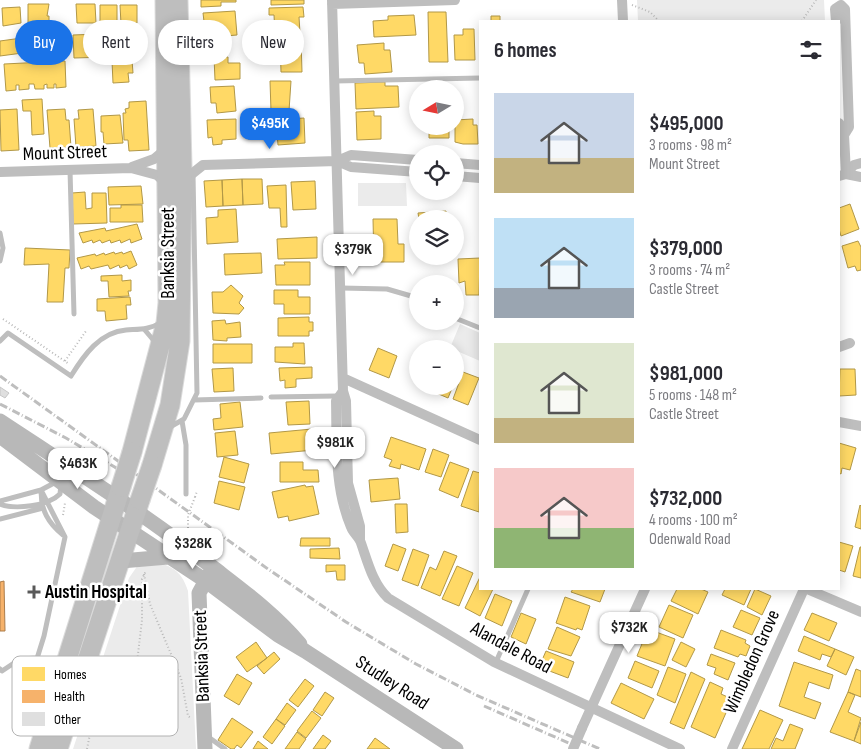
<!DOCTYPE html>
<meta charset="utf-8">
<style>
:root{--surface:#fff;--page:#f2f2f3;--text:#2b2b33;--muted:#7c7c81;--accent:#1a73e8}
body{margin:0;font-family:"Sofia Sans Condensed",sans-serif;background:var(--page);color:var(--text);height:100vh;display:flex;flex-direction:column;font-size:19px;white-space:nowrap}
*{box-sizing:border-box;margin:0}
p{font-size:16px;color:var(--muted)}
.icon{flex:none;width:28px;height:28px;fill:none;stroke:currentColor;stroke-width:2;stroke-linecap:round;stroke-linejoin:round}
.map{position:relative;flex:1;overflow:hidden}
.panel{position:absolute;left:479px;top:20px;width:361px;height:570px;display:flex;flex-direction:column;background:var(--surface);border-radius:0px;box-shadow:0 2px 12px #0003}
.panel>*{flex:none}
.hud{position:absolute;left:15px;top:20px;width:389px;height:45px;display:flex;gap:10px}
.needle{width:32px;rotate:260deg}
.fabs{position:absolute;left:409px;top:80px;display:grid;gap:10px}
.fabs a{display:grid;place-items:center;width:55px;height:55px;border-radius:50%;background:var(--surface);box-shadow:0 2px 12px #0003;font-size:25px}
.price{position:absolute;translate:-50% -42px;padding:0 11px;border-radius:10px;background:#fff;color:#222;font-size:16px;line-height:32px;filter:drop-shadow(0 1px 2px #0008)}
.price::after{content:'';position:absolute;left:50%;top:30px;width:15px;height:11px;margin-left:-8px;background:inherit;clip-path:polygon(0 0,100% 0,50% 100%)}
.price.selected{background:var(--accent);color:#fff}
ul{padding:0;list-style:none}
li{display:flex;align-items:center;gap:15px;height:125px;padding:0 15px}
li span{display:grid;place-items:center;flex:none;width:140px;height:100px;border-radius:0px;color:#555}
li>.icon{margin-inline-start:auto}
span .icon{width:60px;height:60px;fill:#fffc;stroke-width:1}
li b{font-size:21px}
h2{display:flex;justify-content:space-between;align-items:center;height:60px;padding:0 15px;font-size:21px}
.pill{padding:0 18px;border-radius:22px;background:var(--surface);box-shadow:0 2px 12px #0003;font-size:18px;line-height:45px}
.pill.selected{background:var(--accent);color:#fff}
.map>svg:first-child{display:block}
.green{fill:#ebebeb}
.homes{fill:#ffd966;stroke:#b29847}
.health{fill:#f6b26b;stroke:#ac7d4b}
.building{fill:#dfdfdf;stroke:#c6c6c6}
.lines{fill:none;stroke-linecap:round;stroke-linejoin:round}
.highway-casing{stroke:#dbdbdb;stroke-width:21}
.path{stroke:#b9b9b9;stroke-width:2;stroke-dasharray:1 2.5;stroke-linecap:butt}
.lane{stroke:#bebebe;stroke-width:5}
.street{stroke:#bebebe;stroke-width:10}
.secondary{stroke:#b8b8b8;stroke-width:15}
.highway{stroke:#bebebe;stroke-width:19}
.rail{stroke:#bebebe;stroke-width:3;stroke-dasharray:8 2.5 1 2.5;stroke-linecap:butt}
.highway-bridge-casing{stroke:#dbdbdb;stroke-width:21;stroke-linecap:butt}
.path-bridge{stroke:#b9b9b9;stroke-width:2;stroke-dasharray:1 2.5;stroke-linecap:butt}
.street-bridge{stroke:#bebebe;stroke-width:10}
.highway-bridge{stroke:#bebebe;stroke-width:19}
.poi-dot{fill:#595959;stroke:#fff;stroke-width:2}
.labels{text-anchor:middle;dominant-baseline:central;stroke-width:5;stroke-linejoin:round;paint-order:stroke}
.street-label{font-size:19px;fill:#000;stroke:#fff}
.poi-label{font-size:19px;font-weight:bold;fill:#000;stroke:#fff;text-anchor:start}
.key{fill:#fff;stroke:#b2b2b2;stroke-width:1}
.key-label{font-size:14px;fill:#000}
</style>
<div class="map">
<svg width="861" height="749" viewBox="0 0 861 749">
<rect width="100%" height="100%" fill="#fff"/>
<path class="green" d="M637,0h187l1,21h-187z
M358,183h48l1,23h-49z
M460,324l20,9v28l-30,-13z
M160,563c16,5 23,12 28,28l8,158h-123l56,-171 9,-13z"/>
<path class="homes" d="M201,0h35v2h-15v4l-20,1z
M271,0h33v4l-33,1z
M28,4h21l-2,12h2v6l-21,1z
M76,4h19l1,19h-19z
M100,5h17v17l-17,1z
M120,5h17v18l-16,1z
M20,7l1,16 -18,3 -1,-18z
M303,7l1,10h-5l1,16 -25,2 -1,-20h-5v-7z
M235,11l2,24 -12,1v4l-11,1 -1,-11h-8l-2,-17z
M428,12h18l2,50h-19z
M414,15l2,20 -42,2 -1,-16 15,-1v-4z
M491,16h9v5h-9z
M463,29h11l1,31h-20l-1,-25h9z
M61,31v15l-16,1v3l-45,6v-15l29,-4v-2l14,-1v-2z
M98,34l1,13 8,-1 1,11 -34,1 -1,-23z
M110,38h25v18l-25,1z
M280,40h21l1,32h-21z
M384,43v7h6l2,22 -27,2 -1,-11h-5l-2,-18z
M214,57h14v6h12v16l-25,1z
M132,60l1,13h-5l1,9 -16,1 -1,-22z
M65,61l1,26 -10,1v-4h-2v4h-7v-4l-3,1v4h-9l-1,-5h-5v5l-10,1v-5h-3v5l-10,1 -2,-27z
M270,81h21l-2,30h-18z
M385,82v4h13l1,21 -43,2 -1,-26z
M234,86l2,25 -19,2 -1,-10h-5l-1,-16z
M42,99l2,35 -12,1 -1,-24h-8l-1,-11z
M146,101l3,49 -20,1 -1,-11h-4l-1,-27h3l-1,-4 4,-1v-6z
M17,109l2,41 -18,1 -1,-41z
M65,109l1,11h3l2,27 -21,1 -3,-38z
M93,109l3,37 -20,1 -2,-28h5l-1,-9z
M374,111v5h7v23l-24,1 -1,-28z
M120,115l3,28 -19,1 -1,-12h-2v-16z
M262,118l1,20 -15,1 -1,-20z
M304,118l1,25 -27,2 -2,-25z
M236,119v20l-14,1v4l-9,1 -1,-8 -4,1 -1,-18z
M473,119v6h4l1,19h-15l-8,-2v-22z
M429,126h20v12h-20z
M242,179l1,26 -20,1 -1,-26z
M242,179h20l1,25 -20,1z
M222,180l1,26 -17,1 -2,-26z
M315,181l1,28 -23,1 -2,-28z
M286,185l1,42h-6l-1,-19h-11l-2,-22z
M141,186l2,18 -34,1 -1,-18z
M85,192l1,17 6,-1v-15h14l1,30 -34,1 -1,-31z
M850,204l9,25 -18,7 -2,-7v-21z
M121,205h21l1,17h-33v-14h11z
M236,209l2,33 -31,2 -1,-26 12,-1v-7z
M446,211v8h-27l-1,-6z
M373,219h24l1,25h6v18h-30z
M137,224l5,15 -11,4 -1,-4 -9,4 -1,-3 -9,3 -1,-3 -8,3 -2,-3 -7,3 -1,-3 -9,3 -4,-10 26,-5 1,3z
M317,237v21l-39,1 -1,-20z
M858,241l3,6v23l-4,1 -2,-5 -7,2 -6,-22z
M25,248l45,2 -1,18h-4l-2,34h-16l2,-38 -25,1z
M131,251l6,14 -8,4 -2,-4 -7,3 -1,-3 -9,4 -2,-4 -17,4 -2,-3 -8,3 -4,-11 18,-4 1,2 8,-3 1,2 9,-3 1,2 7,-2 1,2z
M261,253l1,20 -37,2 -1,-21z
M480,258l-1,37h-13l-1,-14 -6,2 -1,-24z
M284,262h26v23h-34l-1,-20h10z
M122,275v6l9,-1v11h-3l1,5 -20,1 -1,-16h-7v-5z
M231,285l12,11 -4,7 5,5 -5,6 -26,-1 -1,-21h11z
M274,290h24v7h12v17h-26v-10h-10z
M130,297l1,8h-5l1,14 -21,2 -1,-10h-8v-12z
M309,317v5h4v9h-4v5h-31v-18z
M225,320l1,4 14,-2 1,15 -14,1v3l-14,-1 -1,-19z
M293,343h11l1,21 -30,-2v-15h18z
M431,343l11,4v2h-14z
M213,344h39v19h-39z
M378,348l19,8 -8,22 -20,-8z
M312,367v11l-16,1v8l-11,1v-8l-5,1 -1,-13z
M233,368l1,23 -20,1 -2,-23z
M840,369h15l1,26 -17,1z
M463,372l16,6 -11,27 -15,-6z
M420,386h33l-5,12z
M309,401l1,23 -22,1 -2,-23z
M240,402l3,25 -29,3 -1,-11 8,-1 -1,-14z
M312,429l2,21 -43,4 -2,-21z
M235,431l3,24 -21,2 -2,-24z
M391,437l35,12 -7,21 -18,-6 -1,5 -11,-3 3,-6 -8,-3z
M839,443l17,5 -6,22 -8,-2 -1,6 -2,-1z
M433,449l16,6 -8,22 -16,-5z
M224,457l25,7 -5,19 -25,-6z
M280,462h23v8h15l1,12h-39z
M450,462l19,7 -11,29 -19,-8z
M473,471l7,2 -1,39 -18,-6z
M398,478l2,21 -29,3 -2,-22z
M219,481l26,6 -6,23 -25,-7z
M305,485l1,2 7,-1 6,28 -30,7 -1,-5 -10,2 -6,-26z
M395,504h12l1,28 -12,1z
M860,505l1,1v23l-6,-2z
M301,538h29v8h-30z
M839,542l14,4 -8,26 -6,-2z
M393,544l13,5 -8,22 -13,-5z
M860,547h1v31l-8,-2z
M339,548l1,11 -30,-1v-9z
M413,549l16,6 -11,31 -16,-6z
M444,551l13,5 -17,40 -19,-8 9,-21 6,3z
M326,565h19v15h-8l-1,-9 -10,1z
M457,566l16,7 -14,33 -17,-7z
M480,577v12h13l-13,27 -15,-8z
M573,589h32l-5,13 -29,-10z
M677,589h24l7,3 -10,22 -27,-13z
M725,589h26l-7,16 -22,-10z
M755,589l16,7 -9,19 -15,-8z
M495,594l17,7 -10,25 -17,-8z
M565,597l25,9 -8,24 -5,-2 -1,2 -20,-7z
M669,605l24,10 -10,23 -24,-11z
M741,610l19,8 -8,17 -19,-8z
M521,613l15,6 -10,25 -15,-7z
M812,613l25,10 -8,18 -25,-11z
M557,627l23,10 -9,19 -23,-7z
M648,629l27,10 -10,27 -28,-10z
M721,630l25,10 -1,3 5,3 -4,10 -6,-2 -2,3 -24,-9z
M804,636l31,13 -4,8 -9,-3 -2,6 -22,-9z
M256,642l11,16 -20,14 -11,-15z
M681,642l14,7 -9,18 -14,-7z
M835,649l19,8 -8,18 -19,-9z
M546,651l28,11 -6,16 -29,-11z
M274,652l6,7 -16,15 -7,-8z
M711,654l24,9 -7,17 -14,-6 2,-6 -9,-3z
M635,661l24,10 -7,17 -24,-10z
M794,662l39,13 -4,14 -20,-7 -5,15 17,6 -6,16 -36,-13z
M668,667l18,7 -11,29 -18,-8z
M856,669l5,2v26l-13,-5z
M691,672l14,7 -21,50 -14,-6z
M237,674l15,9 -13,22 -15,-9z
M305,679l9,7 -16,21 -9,-7z
M710,682l13,6 -2,6 11,5 -17,39 -24,-11z
M621,683l33,16 -10,20 -33,-16z
M325,692l9,6 -12,18 -9,-6z
M848,692l7,3 -7,17 13,6 -7,23 -24,-9z
M287,703l9,7 -11,15 -9,-6z
M760,710l23,10 -14,29h-27z
M312,711l9,7 -15,20 -9,-7z
M232,718l21,14 -12,16 -4,-3 -3,4h-3l-13,-9z
M276,719l9,7 -13,18 -9,-7z
M861,722v22l-7,-3z
M790,724l13,5 -8,20h-24l5,-11 7,3z
M297,732l9,7 -7,10h-14z
M323,735l8,6 -6,8h-12z
M375,738l15,11h-23z
M258,741l10,8h-15z"/>
<path class="health" d="M4,581l1,50h-5v-49z"/>
<path class="building" d="M0,387l9,6 -4,5 -5,-3z"/>
<g class="lines">
<g class="highway-casing">
<path id="highway" d="M132,452l34,-129 2,-20 -3,-303
M152,465l18,-60 10,-64 2,-175 -4,-166
M39,749l82,-262
M58,749l82,-249"/>
</g>
<path class="path" d="M632,5l18,7 9,9
M802,21l14,-21
M3,319l66,45
M65,361l21,-30
M195,497l2,-6
M63,515l2,-12
M144,574l6,30 31,74 7,38 3,2
M87,749l4,-20 45,-58 6,-51v-41l4,-8"/>
<path class="lane" d="M335,81l145,-3
M70,170l4,144
M0,233l3,15 -3,13
M341,288l46,1 31,9
M455,318l25,10
M144,329l11,13
M0,341l8,-8 63,43c13,-21 29,-44 55,-46 12,-1 23,0 34,-7
M271,397l66,-1
M194,400l67,-2
M182,421l4,24v49
M170,427l14,-8 13,-26 -4,-219
M41,491c0,19 7,32 22,44
M0,501l41,-11 15,-8
M0,504c15,6 48,2 60,-10l1,-10
M0,519l43,-11
M496,662l32,-73
M0,669l2,2 18,-12 18,-1
M21,710l23,-74 21,-99 -24,-47
M207,736l18,13"/>
<path class="street" d="M332,0l11,391 3,10 2,82 12,43v14
M622,0l1,21
M332,4l123,-4
M841,5l4,4 4,118 -5,8
M836,21l-1,-12 6,-4
M839,123l5,12 2,39
M337,161l14,6 67,5
M455,163l25,2
M132,167l22,-8 13,-11
M0,172l131,-4 26,7 10,9
M846,174l8,-9 7,-2
M455,176l25,2
M839,176l7,-2 15,3
M183,181l20,-16 134,-4 14,-6 67,5
M839,347l11,-4
M343,378l137,62
M343,391l-7,10c1,42 -2,86 15,126 2,6 8,10 10,16 7,20 12,41 27,55l106,64 186,87
M839,422l22,4
M807,589l54,23
M582,728l63,-139
M732,749l72,-160"/>
<path class="secondary" d="M0,421c71,47 144,92 211,145 31,24 63,47 89,78
M0,436l94,71 112,74 72,54 27,16 151,98
M121,561l47,-4
M205,749l-6,-156 11,-20"/>
<use href="#highway" class="highway"/>
<path class="rail" d="M0,376l268,193 78,53 70,42 60,31 124,54
M0,404l66,34 52,31
M484,706l87,38"/>
<g class="highway-bridge-casing">
<path id="highway-bridge" d="M121,487l11,-35
M140,500l12,-35"/>
</g>
<path class="path-bridge" d="M188,535v-20l7,-18"/>
<path class="street-bridge" d="M573,749l9,-21"/>
<use href="#highway-bridge" class="highway-bridge"/>
</g>
<path class="poi-dot" d="M31.5 584.5h5v5h5v5h-5v5h-5v-5h-5v-5h5z"/>
<g class="labels">
<g class="street-label">
<text transform="translate(65 153) rotate(-2)">Mount Street</text>
<text transform="translate(168 253) rotate(-90)">Banksia Street</text>
<text transform="translate(511 648) rotate(28)">Alandale Road</text>
<text transform="translate(202 656) rotate(-92)">Banksia Street</text>
<text transform="translate(752 662) rotate(-66)">Wimbledon Grove</text>
<text transform="translate(392 683) rotate(33)">Studley Road</text>
</g>
<g class="poi-label">
<text x="45" y="592">Austin Hospital</text>
</g>
</g>
<rect x="12" y="656" width="166" height="80" rx="8" class="key"/>
<rect x="22" y="667" width="23" height="14" fill="#ffd966"/>
<rect x="22" y="690" width="23" height="13" fill="#f6b26b"/>
<rect x="22" y="712" width="23" height="14" fill="#dfdfdf"/>
<g class="key-label">
<text x="54" y="679">Homes</text>
<text x="54" y="701">Health</text>
<text x="54" y="724">Other</text>
</g>
</svg>
<div class="fabs">
<a><svg class="needle" viewBox="-14 -14 28 28"><path d="M0-13l5 13h-10z" fill="#e53935"/><path d="M0 13l5-13h-10z" fill="#7c7c81"/></svg></a>
<a><svg class="icon" aria-label="locate" viewBox="0 0 24 24"><circle cx="12" cy="12" r="6"/><path d="M12 2v4M12 18v4M2 12h4M18 12h4"/></svg></a>
<a><svg class="icon" aria-label="layers" viewBox="0 0 24 24"><path d="M12 4l9 5-9 5-9-5zM3 14l9 5 9-5"/></svg></a>
<a>+</a>
<a>−</a>
</div>
<b class="price selected" style="left:270px;top:150px">$495K</b>
<b class="price" style="left:353px;top:276px">$379K</b>
<b class="price" style="left:335px;top:469px">$981K</b>
<b class="price" style="left:78px;top:490px">$463K</b>
<b class="price" style="left:193px;top:570px">$328K</b>
<b class="price" style="left:629px;top:654px">$732K</b>
<div class="hud">
<a class="pill selected">Buy</a>
<a class="pill">Rent</a>
<a class="pill">Filters</a>
<a class="pill">New</a>
</div>
<section class="panel">
<h2>6 homes<svg class="icon" aria-label="filters" viewBox="0 0 24 24"><path d="M4 7h16M4 17h16"/><circle cx="9" cy="7" r="2"/><circle cx="15" cy="17" r="2"/></svg></h2>
<ul>
<li><span style="background:linear-gradient(#c9d6e8 65%,#c2b280 0)"><svg class="icon" aria-label="home" viewBox="0 0 24 24"><path d="M3 11l9-7 9 7M6 9v11h12V9"/></svg></span><div><b>$495,000</b><p>3 rooms · 98 m²</p><p>Mount Street</p></div></li>
<li><span style="background:linear-gradient(#bfe0f5 70%,#9aa5b1 0)"><svg class="icon" aria-label="home" viewBox="0 0 24 24"><path d="M3 11l9-7 9 7M6 9v11h12V9"/></svg></span><div><b>$379,000</b><p>3 rooms · 74 m²</p><p>Castle Street</p></div></li>
<li><span style="background:linear-gradient(#dfe7d0 75%,#c2b280 0)"><svg class="icon" aria-label="home" viewBox="0 0 24 24"><path d="M3 11l9-7 9 7M6 9v11h12V9"/></svg></span><div><b>$981,000</b><p>5 rooms · 148 m²</p><p>Castle Street</p></div></li>
<li><span style="background:linear-gradient(#f6c9c9 60%,#8fb573 0)"><svg class="icon" aria-label="home" viewBox="0 0 24 24"><path d="M3 11l9-7 9 7M6 9v11h12V9"/></svg></span><div><b>$732,000</b><p>4 rooms · 100 m²</p><p>Odenwald Road</p></div></li>
</ul>
</section>
</div>
